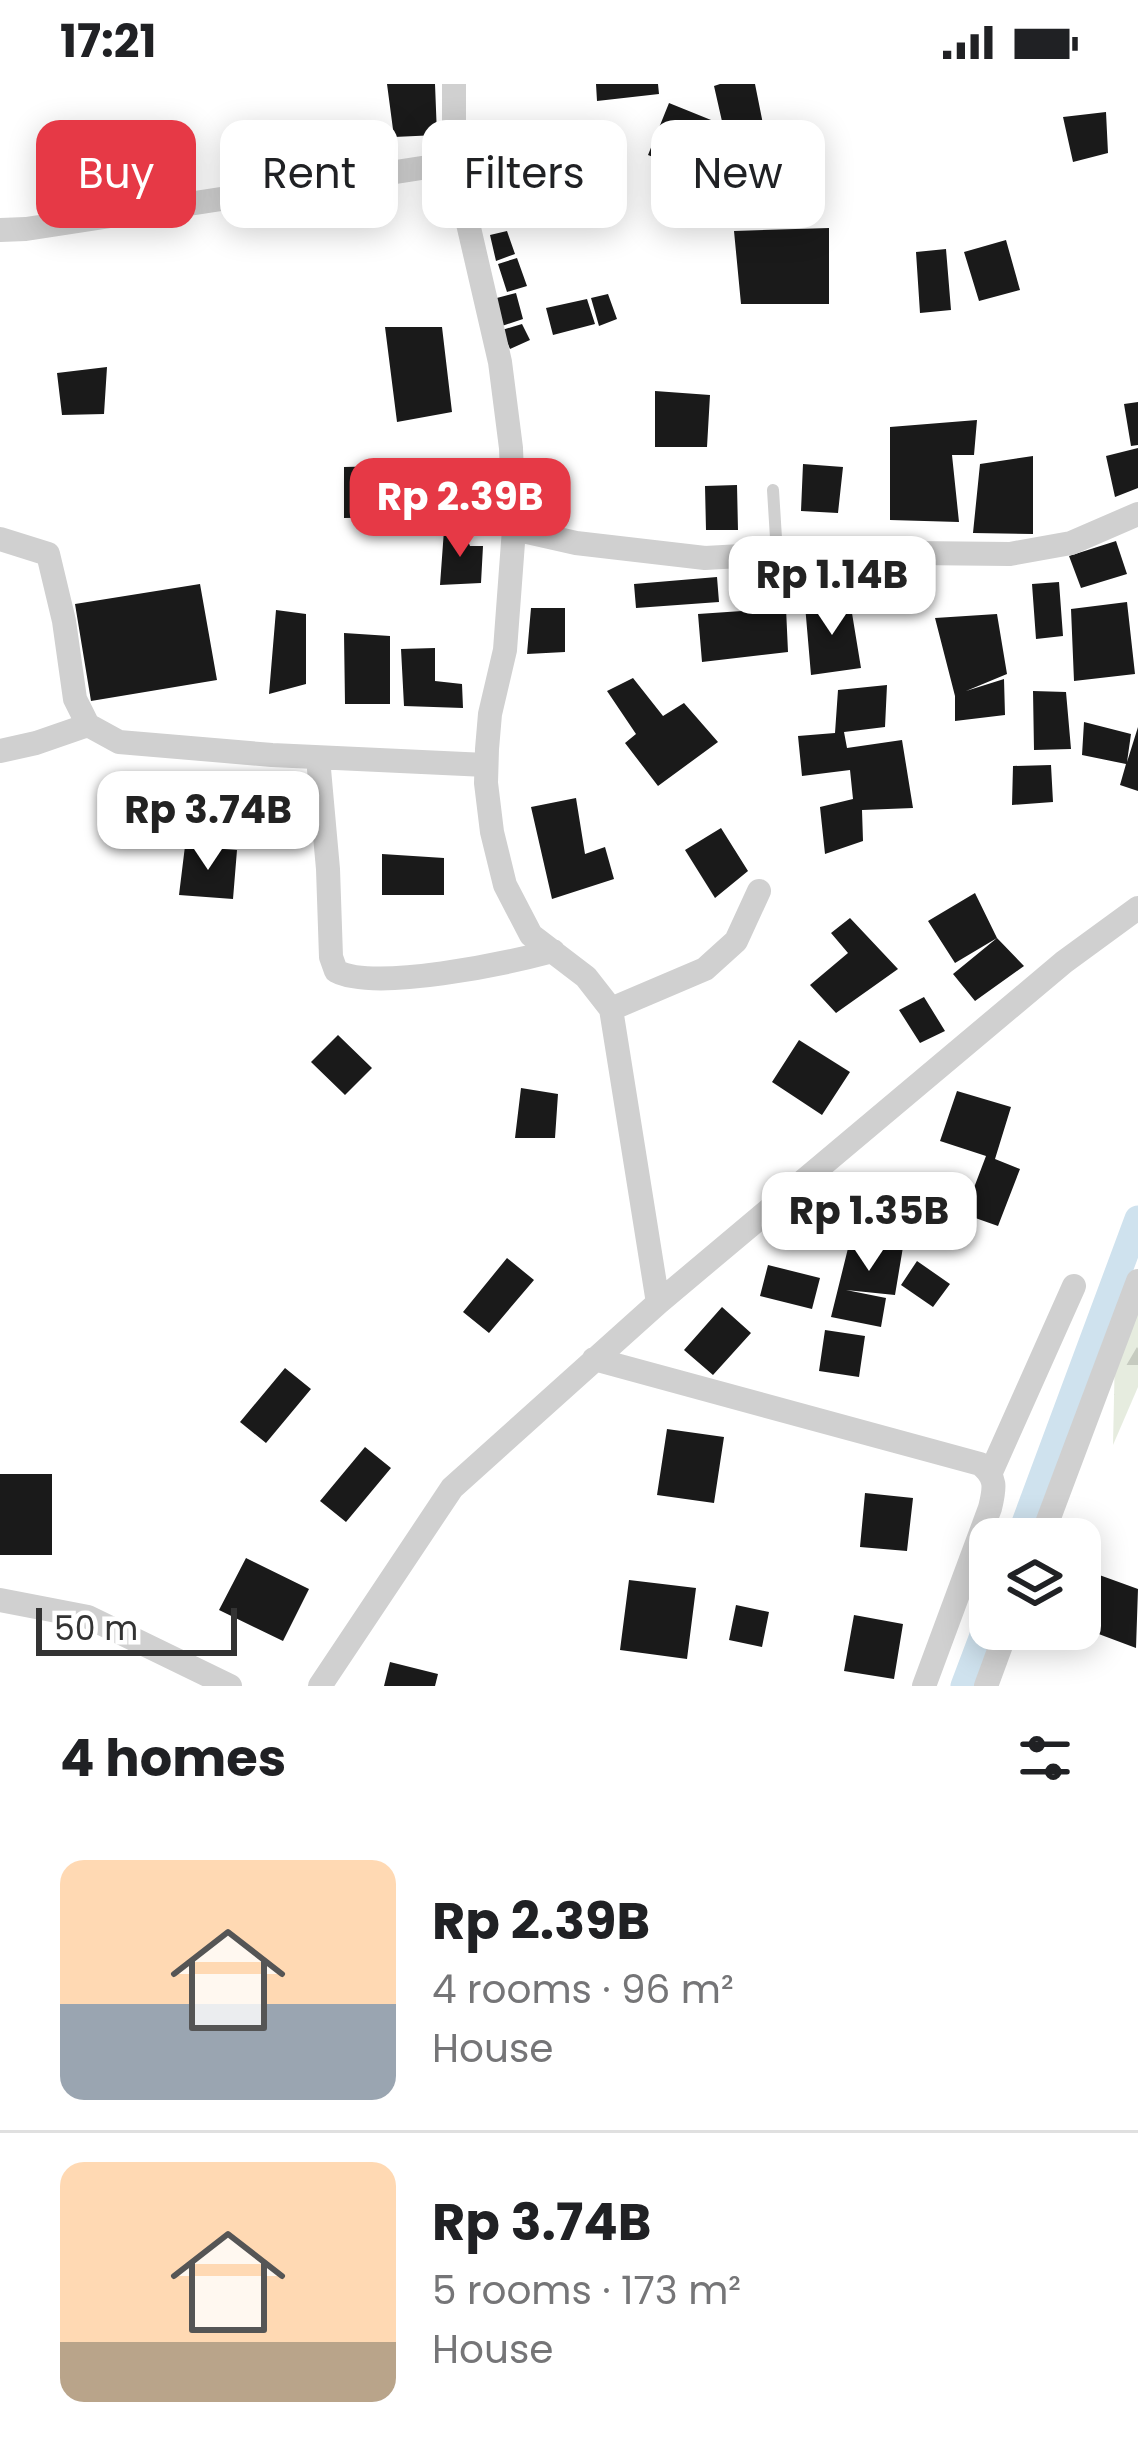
<!DOCTYPE html>
<meta charset="utf-8">
<style>
:root{--surface:#fff;--page:#f6f6f6;--text:#202124;--muted:#757577;--line:#e0e0e0;--accent:#e63946}
body{margin:0;font-family:Poppins,sans-serif;background:var(--page);color:var(--text);height:100vh;display:flex;flex-direction:column;font-size:45px;white-space:nowrap}
*{box-sizing:border-box;margin:0}
p{font-size:39px;color:var(--muted)}
.icon{flex:none;width:66px;height:66px;fill:none;stroke:currentColor;stroke-width:2;stroke-linecap:round;stroke-linejoin:round}
.map{position:relative;height:1602px;overflow:hidden}
.panel{display:flex;flex-direction:column;background:var(--surface);flex:1}
.panel>*{flex:none}
.banner{position:absolute;left:36px;top:36px;width:1068px;height:108px;display:flex;gap:24px}
.buttons{position:absolute;left:969px;top:1434px;display:grid;gap:24px}
.buttons a{display:grid;place-items:center;width:132px;height:132px;border-radius:24px;background:var(--surface);box-shadow:0 6px 30px #0003;font-size:60px}
.scale{position:absolute;left:36px;bottom:30px;width:201px;box-sizing:border-box;padding-left:12px;border:6px solid #333;border-top:0;font-size:33px;line-height:42px;white-space:nowrap;color:#333;-webkit-text-stroke:9px #fff;paint-order:stroke}
.price{position:absolute;translate:-50% -102px;padding:0 27px;border-radius:24px;background:#fff;color:#222;font-size:39px;line-height:78px;filter:drop-shadow(0 3px 6px #0008)}
.price::after{content:'';position:absolute;left:50%;top:72px;width:36px;height:27px;margin-left:-18px;background:inherit;clip-path:polygon(0 0,100% 0,50% 100%)}
.price.active{background:var(--accent);color:#fff}
ul{padding:0;list-style:none}
li{display:flex;align-items:center;gap:36px;height:300px;padding:0 60px}
li+li{border-top:3px solid var(--line)}
li span{display:grid;place-items:center;flex:none;width:336px;height:240px;border-radius:24px;color:#555}
li>.icon{margin-inline-start:auto}
span .icon{width:144px;height:144px;fill:#fffc;stroke-width:1}
li b{font-size:51px}
h2{display:flex;justify-content:space-between;align-items:center;height:144px;padding:0 60px;font-size:51px}
.pill{padding:0 42px;border-radius:24px;background:var(--surface);box-shadow:0 6px 30px #0003;font-size:42px;line-height:108px}
.pill.active{background:var(--accent);color:#fff}
.status{display:flex;justify-content:space-between;align-items:center;height:84px;padding:0 60px;background:var(--surface);direction:ltr}
.status svg{height:33px;fill:currentColor}
.map>svg:first-child{display:block}
.forest{fill:url(#forest-firs)}
.lines{fill:none;stroke-linecap:round;stroke-linejoin:round}
.canal{stroke:#cfe2ee;stroke-width:27}
.building{fill:#1a1a1a}
.lane{stroke:#d0d0d0;stroke-width:12}
.street{stroke:#d0d0d0;stroke-width:24}
</style>
<div class="status"><b>17:21</b><svg viewBox="0 0 49 12"><path d="M0 12V9h3v3zM5 12V6h3v6zM10 12V3h3v9zM15 12V0h3v12zM26 1h20v11H26zM47 4h2v5h-2z"/></svg></div>
<div class="map">
<svg width="1138" height="1602" viewBox="0 0 1138 1602">
<defs>
<pattern id="forest-firs" width="22" height="20" patternUnits="userSpaceOnUse" patternTransform="scale(3)"><rect width="22" height="20" fill="#e6ecdf"/><path d="M5 1l3.5 6h-7zM16 11l3.5 6h-7z" fill="#c6cbc0"/></pattern>
</defs>
<rect width="100%" height="100%" fill="#fff"/>
<path class="forest" d="M1138,1206v97l-25,58 2,-94z"/>
<g class="lines">
<path class="canal" d="M1019,1455l119,-320
M964,1602l26,-69"/>
</g>
<path class="building" d="M387,0h48l2,51 -43,2z
M596,0h62l1,10 -62,7z
M720,0h35l13,65 -37,12 -17,-75z
M669,19l47,19 -21,52 -47,-19z
M1106,28l2,41 -35,9 -10,-45z
M564,54l3,45 -45,2 -3,-44z
M829,144v76h-88l-7,-73z
M507,147l8,23 -19,7 -6,-26z
M1006,156l14,50 -41,11 -15,-49z
M946,165l5,61 -31,3 -4,-61z
M517,174l10,28 -20,6 -9,-28z
M516,209l7,26 -24,8 -6,-28z
M608,210l9,25 -18,7 -8,-28z
M587,215l8,25 -42,11 -7,-27z
M522,240l8,16 -20,9 -8,-19z
M385,243h57l10,85 -55,10z
M107,283l-3,47 -42,1 -5,-42z
M655,307l55,4 -3,52h-52z
M1138,318v43l-7,1 -7,-42z
M977,336l-3,35h-22l7,67 -69,-2v-93z
M1138,364v40l-23,9 -9,-41z
M1033,372v78l-60,-1 7,-69z
M478,380l5,52 -139,2v-51z
M803,380l40,3 -5,46 -37,-2z
M737,401l1,45h-32l-1,-44z
M444,446l20,1 6,15h13l-2,37 -41,2z
M1116,457l11,33 -46,14 -12,-32z
M717,493l2,25 -83,6 -2,-24z
M1059,498l4,54 -27,3 -4,-55z
M200,500l17,96 -126,21 -16,-97z
M850,517l11,67 -50,7 -6,-70z
M1127,518l8,72 -61,7 -3,-72z
M531,524h34v44l-38,2z
M786,524l2,44 -86,10 -4,-48z
M276,526l30,4v70l-37,10z
M997,530l10,60 -41,17 38,-12 1,36 -50,6v-25l-20,-78z
M344,549l46,3v68h-45z
M435,564v33l27,3 1,24 -59,-2 -3,-57z
M633,594l30,38 21,-13 34,39 -60,44 -33,-43 11,-9 -29,-43z
M887,601l-2,42 -41,5 3,16 55,-8 11,68 -51,2 1,31 -38,13 -5,-47 33,-8 -3,-29 -48,6 -4,-40 37,-3 3,-43z
M1033,607l33,1 5,57 -37,1z
M1084,638l47,12 -4,28 11,-35v64l-18,-6 6,-21 -44,-9z
M1051,681l2,37 -41,3 1,-39z
M576,714l9,56 20,-7 9,32 -62,20 -21,-92z
M721,744l27,43 -33,27 -30,-48z
M185,762l52,4 -4,49 -54,-4z
M382,770l62,4v37h-62z
M975,809l22,45 -42,25 -27,-42z
M850,834l48,51 -62,44 -26,-28 38,-32 -17,-20z
M997,854l27,28 -49,35 -22,-27z
M924,913l21,34 -25,12 -21,-33z
M338,951l34,33 -27,27 -34,-33z
M799,956l51,32 -28,43 -50,-33z
M521,1004l37,6 -3,44h-40z
M957,1007l54,16 -16,52 25,10 -22,57 -34,-12 22,-58 -46,-15z
M826,1114l27,3 -2,36 -27,-3z
M854,1140l52,5 -11,66 -49,-5 40,8 -5,29 -50,-10z
M507,1174l27,22 -45,53 -26,-21z
M917,1177l33,23 -17,23 -32,-22z
M768,1181l52,13 -8,31 -52,-13z
M722,1223l29,26 -38,42 -29,-25z
M825,1246l40,6 -6,41 -40,-6z
M285,1284l26,21 -45,54 -26,-21z
M667,1345l57,8 -10,66 -57,-8z
M365,1363l26,21 -45,54 -26,-21z
M0,1390h52v81h-52z
M865,1409l48,5 -6,53 -47,-4z
M246,1474l63,31 -26,52 -64,-31z
M1080,1484l58,21 -2,59 -56,-21z
M629,1496l67,8 -9,71 -67,-9z
M736,1521l33,7 -7,35 -33,-7z
M854,1531l49,9 -9,55 -50,-8z
M390,1578l48,12 -3,12h-51z"/>
<g class="lines">
<path class="lane" d="M773,406l4,64"/>
<path class="street" d="M454,0v79l46,199 11,86 3,81 -9,121 -15,64 -3,35 -1,34 6,49 13,53 26,50 55,42 25,32 47,294
M0,146l26,-1 428,-66
M514,445l62,14 129,15 111,-6 194,2 61,-11 67,-29
M0,455l48,15 16,67 11,78 13,26 31,17 153,13 214,10
M0,667l36,-8 52,-18
M318,674l10,111 3,88 5,14c39,21 172,-8 217,-20
M611,925l94,-40 31,-28 23,-50
M594,1275l386,105c17,13 15,24 10,44l-66,178
M991,1388l83,-186
M1041,1455l97,-258
M0,1516l88,17 142,69
M320,1602l132,-198 206,-185 406,-341 74,-54
M986,1602l21,-57"/>
</g>
</svg>
<div class="buttons">
<a><svg class="icon" aria-label="layers" viewBox="0 0 24 24"><path d="M12 4l9 5-9 5-9-5zM3 14l9 5 9-5"/></svg></a>
</div>
<div class="scale">50 m</div>
<b class="price active" style="left:460px;top:476px">Rp 2.39B</b>
<b class="price" style="left:832px;top:554px">Rp 1.14B</b>
<b class="price" style="left:208px;top:789px">Rp 3.74B</b>
<b class="price" style="left:869px;top:1190px">Rp 1.35B</b>
<div class="banner">
<a class="pill active">Buy</a>
<a class="pill">Rent</a>
<a class="pill">Filters</a>
<a class="pill">New</a>
</div>
</div>
<section class="panel">
<h2>4 homes<svg class="icon" aria-label="filters" viewBox="0 0 24 24"><path d="M4 7h16M4 17h16"/><circle cx="9" cy="7" r="2"/><circle cx="15" cy="17" r="2"/></svg></h2>
<ul>
<li><span style="background:linear-gradient(#ffd9b3 60%,#9aa5b1 0)"><svg class="icon" aria-label="home" viewBox="0 0 24 24"><path d="M3 11l9-7 9 7M6 9v11h12V9"/></svg></span><div><b>Rp 2.39B</b><p>4 rooms · 96 m²</p><p>House</p></div></li>
<li><span style="background:linear-gradient(#ffd9b3 75%,#b9a48a 0)"><svg class="icon" aria-label="home" viewBox="0 0 24 24"><path d="M3 11l9-7 9 7M6 9v11h12V9"/></svg></span><div><b>Rp 3.74B</b><p>5 rooms · 173 m²</p><p>House</p></div></li>
</ul>
</section>
